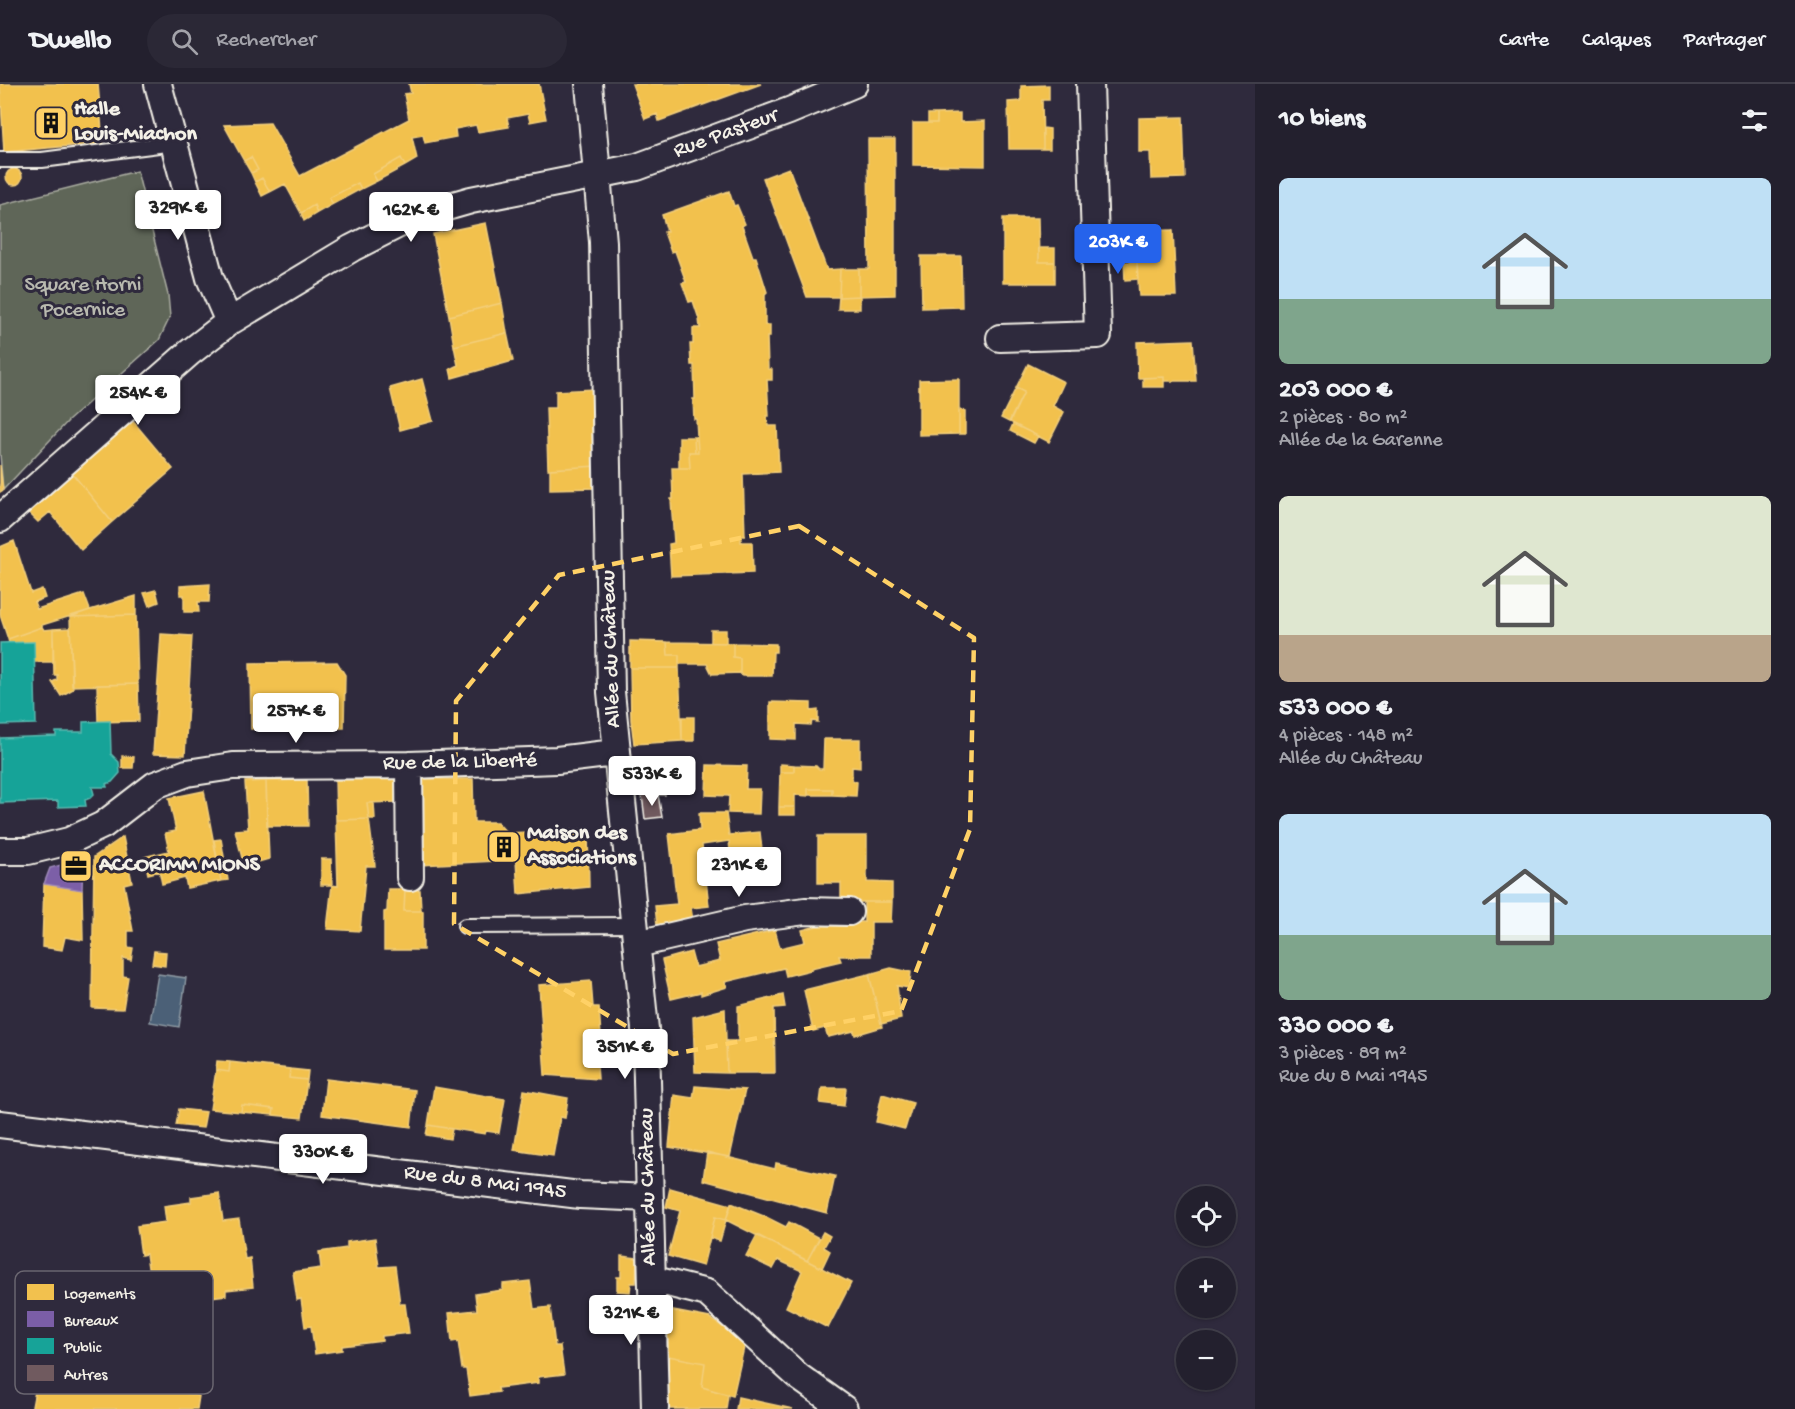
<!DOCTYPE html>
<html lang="fr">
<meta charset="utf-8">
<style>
:root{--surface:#23202e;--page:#2b2836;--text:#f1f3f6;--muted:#a3a3aa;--line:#403e4a;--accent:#2563eb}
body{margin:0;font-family:"Gochi Hand",sans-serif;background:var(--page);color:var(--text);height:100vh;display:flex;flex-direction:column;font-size:22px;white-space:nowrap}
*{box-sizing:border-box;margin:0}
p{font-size:20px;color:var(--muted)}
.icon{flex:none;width:33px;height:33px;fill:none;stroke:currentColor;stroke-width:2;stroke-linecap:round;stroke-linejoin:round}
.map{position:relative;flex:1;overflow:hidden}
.panel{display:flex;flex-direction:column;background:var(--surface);width:540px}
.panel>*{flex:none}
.buttons{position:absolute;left:1176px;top:1102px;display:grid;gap:12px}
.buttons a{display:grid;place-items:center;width:60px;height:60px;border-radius:50%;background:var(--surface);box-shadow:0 2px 4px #0004,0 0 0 2px var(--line);font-size:30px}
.price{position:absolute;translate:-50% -51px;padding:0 14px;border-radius:6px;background:#fff;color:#222;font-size:20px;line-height:39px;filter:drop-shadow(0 2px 3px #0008)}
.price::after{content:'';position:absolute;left:50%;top:36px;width:18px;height:14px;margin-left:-9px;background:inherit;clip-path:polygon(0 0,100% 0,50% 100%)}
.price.on{background:var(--accent);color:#fff}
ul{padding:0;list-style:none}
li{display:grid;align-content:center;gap:12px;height:318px;padding:0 24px}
li span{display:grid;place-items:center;height:186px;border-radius:9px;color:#555}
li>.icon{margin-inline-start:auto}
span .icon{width:108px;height:108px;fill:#fffc;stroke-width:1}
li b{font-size:26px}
h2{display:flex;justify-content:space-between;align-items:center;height:72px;padding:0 24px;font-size:26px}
header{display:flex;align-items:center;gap:36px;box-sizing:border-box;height:84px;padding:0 30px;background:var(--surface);border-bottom:2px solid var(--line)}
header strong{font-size:28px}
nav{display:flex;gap:33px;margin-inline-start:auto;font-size:21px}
.search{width:420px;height:54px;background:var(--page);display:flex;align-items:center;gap:15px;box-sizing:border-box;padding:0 21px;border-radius:33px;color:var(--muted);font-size:22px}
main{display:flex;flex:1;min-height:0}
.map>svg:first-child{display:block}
.green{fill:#5f6659;stroke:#aaaca0;stroke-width:1.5}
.water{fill:#4c6177;stroke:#8f9ba4;stroke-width:1.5}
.homes{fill:#f2c14e;stroke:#f3cf7c;stroke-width:1.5}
.offices{fill:#7b5ea7;stroke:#9f8aba;stroke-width:1.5}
.public{fill:#17a398;stroke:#59bab0;stroke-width:1.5}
.building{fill:#705a5f;stroke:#f4f1e8;stroke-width:1.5}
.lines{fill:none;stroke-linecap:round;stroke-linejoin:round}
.lane-casing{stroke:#f4f1e8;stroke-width:18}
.street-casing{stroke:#f4f1e8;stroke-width:30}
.lane{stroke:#2f2a3d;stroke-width:14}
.street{stroke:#2f2a3d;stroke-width:26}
.marked{fill:none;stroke:#ffd166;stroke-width:4.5;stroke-dasharray:12 8;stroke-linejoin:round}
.labels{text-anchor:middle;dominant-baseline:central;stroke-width:6;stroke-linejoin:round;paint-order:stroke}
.poi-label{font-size:22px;font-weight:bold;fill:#f4f1e8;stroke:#2f2a3d;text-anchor:start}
.street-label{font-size:22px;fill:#f4f1e8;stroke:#2f2a3d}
.park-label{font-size:22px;fill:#b8b9af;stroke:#2f2a3d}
.key{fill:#2f2a3d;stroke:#6a6670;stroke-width:1.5}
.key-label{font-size:16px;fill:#f4f1e8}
</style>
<header>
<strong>Dwello</strong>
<div class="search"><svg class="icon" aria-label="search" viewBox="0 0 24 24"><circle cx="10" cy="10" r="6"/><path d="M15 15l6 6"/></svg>Rechercher</div>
<nav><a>Carte</a><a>Calques</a><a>Partager</a></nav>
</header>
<main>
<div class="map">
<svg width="1255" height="1325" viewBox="0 0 1255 1325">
<rect width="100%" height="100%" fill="#2f2a3d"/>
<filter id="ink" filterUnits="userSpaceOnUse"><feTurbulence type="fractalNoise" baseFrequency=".0167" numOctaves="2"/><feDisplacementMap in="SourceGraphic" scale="12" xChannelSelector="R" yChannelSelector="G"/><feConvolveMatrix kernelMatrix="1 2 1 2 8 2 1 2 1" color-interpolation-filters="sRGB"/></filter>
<g filter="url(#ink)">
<path class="green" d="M137,87l31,124 2,22 -11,23 -91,81 -65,69 -3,-36v-249z"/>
<path class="water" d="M158,890l28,4 -7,49 -29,-5z"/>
<path class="homes" d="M0,0h98l5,59 -99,9z
M409,0h130l7,35 -16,3 -2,-8 -21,4 2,9 -31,5 -2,-7 -21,4 1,8 -31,6 -2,-8 -11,2 5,22 -12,7 -4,-8 -28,16 4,7 -16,8 -3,-6 -29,15 4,6 -16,9 -3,-8 -13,8 -16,-29 -15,8 -8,-14 -7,4 -4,-9 7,-3 -7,-13 -7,4 -20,-36 46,-2 30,53 109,-57 -5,-25 7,-1z
M632,0h129l-102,37 -2,-7 -12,5z
M1049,1v15h-7l1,49h-34l-1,-47 13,-1v-15z
M960,29v9l25,-1v45l-72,-1v-42h24v-9z
M928,30h9v9h-9z
M1183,33l2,61 -34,1 -1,-27h-11v-34z
M1043,44l7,1v20h-7z
M868,55h27v156l-36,1v-27h10z
M251,73l7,13 -7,3 -7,-12z
M401,74l4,8 -28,15 -4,-7z
M789,84l38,102 13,-1 -1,28h-32l-44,-119z
M6 93a8 8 0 1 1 16 0a8 8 0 1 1-16 0Z
M262,94l8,14 -8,4 -7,-14z
M358,99l3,6 -28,15 -4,-6z
M729,107l5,15 3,-1 8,19 -3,2 11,31h3l11,35 -2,2v31h5v12h-3l1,32h4v11h-5l2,36h-2l1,10h9l2,46 -36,2 2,62h-4v6h11l1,31 -82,3 -2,-32 5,-1 -3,-44h2l-1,-31h18l-1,-16h9l-2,-33h-2l-1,-20h2l-1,-34h-3l-1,-21h3v-16h7l-1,-9 -6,-18 -4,1 -7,-19 4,-1 -11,-31 -4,1 -7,-20 3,-1 -5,-16z
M314,121l3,8 -13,8 -3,-8z
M1003,134h35l1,44h16v21h-52z
M486,139l16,80 -53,13 -16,-82z
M1173,146l3,66h-37l-4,-65z
M1039,164h16v14h-16z
M921,172h40l1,51 -40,1z
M1124,178h13l1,17 -13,1z
M840,185h19v27l-20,1z
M860,212v13h-22l1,-12z
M502,219l5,30 -53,13 -5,-30z
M507,249l6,28 -61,17 -2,-9 8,-4 -4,-19z
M1193,256l3,41h-32v-4l-26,1 -1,-36z
M1028,280l36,18 -11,24 11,6 -15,30 -39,-20 14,-30 -8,-4z
M1164,293v10h-21v-9z
M422,295l11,42 -33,9 -10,-42z
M959,295v55l-40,1v-55z
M1016,304l8,4 -15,30 -8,-4z
M596,305l1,77 -49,3 -2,-61h10v-17z
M959,326l6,1v23h-6z
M132,336l41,49 -61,53 -40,-49z
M1013,340l25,12 -4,7 -24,-12z
M679,353h15l1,15h-6l1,16h-11z
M694,353h3l1,15h-3z
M0,381l3,25 -3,2z
M597,382l1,22 -48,1v-20z
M72,389l40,49 -31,28 -31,-38 -12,10 -10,-10z
M14,457l17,52 11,-4 3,9 -11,4 3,7 47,-15 6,16 -48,15v2l-34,12 -8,-24v-68z
M210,500l-1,18h-11l1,10h-15v-17h-4v-9z
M156,506l3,12 -10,4 -5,-13z
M136,512v19l-66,2 20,-7z
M136,531l2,69 -66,2 -2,-69z
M42,543l2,3 9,-1v33h-19v-20l-25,1 -1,-4z
M70,544l3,61 -12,7 -9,-14 5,-2v-5h-3l-1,-46z
M711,546h15v13h-15z
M161,550l31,2 -7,119 -32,-1z
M630,557l37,1 1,13h11v13h-49z
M667,558l66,1v14l7,1v15l-28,1 -5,-10h-28v-9h-11z
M733,559l43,1v8h-3l-1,24h-30l-2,-3v-15l-7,-1z
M337,578l8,13 -1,53 -93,1 -1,-66z
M630,584h49l3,73 -48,3 -3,-24z
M138,600l1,37 -41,1 -1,-37z
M770,618l41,1v8l7,-1v12l-6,-1 -1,4 -15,-1v16l-26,-1z
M682,633h12v24h-12z
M824,655h36v29l-8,-1v13l5,2 -1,14 -24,-1v-6h-24v7l-13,-1v12h-16l1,-35h14v-7l22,1 3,3h4z
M122,672l12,1 -1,11h-11z
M780,680l14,1v7h-14z
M707,681l40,1 -1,23h14l-1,25 -31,-1 1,-17 -23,-1z
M397,694l1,24 -31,1 2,16 -33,1 -1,-40z
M420,695h53l1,43h23l10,11 81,-4 1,58 -71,7 -2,-34 -96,5z
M307,696l1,46h-41l-1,-45z
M266,697l3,78 -25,7 -9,-36 13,-1 -3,-47z
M808,705h24v6h-24z
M204,707l17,90 -34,7 -2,-10 -23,6 -6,-30 13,-3 -4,-18 11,-2 -7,-33z
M367,719h7l1,16h-6z
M779,723h16v8h-16z
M699,729h27l3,22 31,-3 5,45 -32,3 -4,-39 -27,4 7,61 -18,2 2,13 -36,4 -2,-19 22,-2 -8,-70 31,-4z
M369,735l6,47h-9l-6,65 -33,-2 5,-44 6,1 -2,-66z
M818,752h49v46l25,1v19h-51v-19h-23z
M123,753l9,45 -8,2 9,47h-5v16l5,1 -2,12 -8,-2v18l5,1 -5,32 -31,-1 2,-151z
M221,755l7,41 -7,1 -7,-41z
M156,770l4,17 -12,3 -4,-17z
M321,775h10l1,26h-11z
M44,800l38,6 1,50 -18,-3 -3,13 -20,-3z
M388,805h17l-1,22h19v39h-39v-38l3,-1z
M405,805l15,1 1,21h-17z
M864,818h28l-1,20h-20v34h-32l2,5 -30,7v2l-25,6 -2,-8 -59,14 2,5 -26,8v-3l-30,7 -9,-39 29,-8 4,15 25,-6 -4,-17 59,-14 5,18 25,-6 -3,-12 30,-8h32z
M154,867l12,1 -1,14 -13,-2z
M891,884l20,4 -2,16 -12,-2 4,33 -20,5 -12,-50z
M869,890l13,53 -27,8 -1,-4 -26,6 -3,-9 -12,3 -9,-41z
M591,897l2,26h6l3,44 -6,1 2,27 -53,-4 -6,-90z
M783,911l2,12 -11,1 1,65h-48l-1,-32h12v-35z
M725,925l2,64 -32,-1 -2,-55z
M217,977l13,1 -1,10 -13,-2z
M230,978l60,7 -1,9 18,2 -5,38 -29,-3 1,-6 -32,-4 -1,7 -31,-3 6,-39 13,2z
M290,985l18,2 -1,9 -18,-2z
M326,995l89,11 -4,37 -89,-12z
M695,1002l50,4 -15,67 -61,-10 5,-52 19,3z
M434,1003l71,12 -6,34 -13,-2 -1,3 -57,-9z
M822,1004h24l-2,18 -24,-3z
M524,1006l44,8 -3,20 -5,-1 -7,39 -39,-6z
M882,1010l31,9 -8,26 -29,-7z
M242,1021l32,4 -1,6 -32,-3z
M179,1025l27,3 -3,16 -27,-3z
M428,1041l24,4 -2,10 -24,-4z
M707,1068l68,17 1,-6 59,13 -8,37 -124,-33z
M670,1104l61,17 -5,15 -11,-3 -12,49 -35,-10 12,-45 -14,-4z
M219,1109l4,28 16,-2 6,40 5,-1 3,29 -27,3v5l-39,5v5l-28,3 -4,-28 -5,1 -4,-27 -5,1 -4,-29 29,-4 -2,-16 27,-4v-5z
M731,1119l35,14 20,10 3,-5 30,16 -12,23 -81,-41z
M715,1133l11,3 -6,21 -10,-3z
M823,1148l7,4 -6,11 6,4 -8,17 -15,-7z
M757,1151l94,48 -23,45 -42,-21 16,-36 -24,-11 -5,9 -27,-13z
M375,1154l4,29 16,-1 5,38h5l4,29 -27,3v5l-40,5v4l-27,4 -4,-28 -6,1 -4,-28 -4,1 -4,-28 28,-4 -2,-16 28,-4v-6z
M621,1172l16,2 -1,25h-5l-1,9 -13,-1v-14h4z
M530,1197l4,28 16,-2 5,39h5l4,28 -26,3v6l-40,5 1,4 -29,4 -4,-27h-4l-4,-28 -6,1 -3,-29 28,-3 -2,-16 28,-4v-6z
M668,1226l42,8 35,25 -12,53 -31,-9 3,-24 -37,-7z
M59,1267l74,23 -2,7 68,15 -2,13h-162l-3,-2 8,-42 14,2z
M668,1272l37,7 -3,24 26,8 -2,14h-58z
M738,1313l55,12h-57z"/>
<path class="offices" d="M83,775l-1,31 -38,-6 6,-16z"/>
<path class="public" d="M34,558l2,82 -36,1v-82z
M110,637l1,33 8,8 1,11 -8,9 -6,2 1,3h-15l2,7 -4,4 -5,2 1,6 -28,1v-6l-58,2v-65l56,-2v-4h27v-10z"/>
<path class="building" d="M638,684l26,1 1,26h-23z
M642,711h16l4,22 -17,2z"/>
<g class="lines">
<g class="lane-casing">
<path id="lane" d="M0,76h42l132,-17
M465,842l170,-1"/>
</g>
<g class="street-casing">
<path id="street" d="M158,0l52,194 19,44
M589,0l14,158 8,450 35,347 9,370
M1000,254l98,-3 -8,-251
M0,435l189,-166 40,-31 123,-74 63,-32 56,-16 166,-33 152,-56 65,-27
M409,681l1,112
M0,767h28l41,-10 34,-16 52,-40 32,-12 46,-7 176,-1 148,-5 58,-7
M637,860l108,-25 60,-8 44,1
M0,1040l580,71 70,3
M652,1197l11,1 44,11 92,84 45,32"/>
</g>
<use href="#lane" class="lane"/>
<use href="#street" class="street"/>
</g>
</g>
<path class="marked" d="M799,442l175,112 -4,191 -69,182 -228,43 -219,-130 2,-223 103,-126z"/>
<defs>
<g id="building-square" transform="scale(1.725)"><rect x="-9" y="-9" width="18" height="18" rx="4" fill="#ffd166" stroke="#2f2a3d"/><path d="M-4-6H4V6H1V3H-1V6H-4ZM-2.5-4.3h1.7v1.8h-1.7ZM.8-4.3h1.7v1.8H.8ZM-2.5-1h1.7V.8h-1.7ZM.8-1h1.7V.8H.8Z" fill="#111"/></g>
<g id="office-square" transform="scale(1.725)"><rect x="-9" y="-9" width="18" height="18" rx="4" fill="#ffd166" stroke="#2f2a3d"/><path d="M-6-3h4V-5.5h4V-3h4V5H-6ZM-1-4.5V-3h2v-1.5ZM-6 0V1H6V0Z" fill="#111"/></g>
</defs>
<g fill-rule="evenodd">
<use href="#building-square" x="51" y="39"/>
<use href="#building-square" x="504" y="763"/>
<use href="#office-square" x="76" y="782"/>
</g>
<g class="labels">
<g class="poi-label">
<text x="74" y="26">Halle<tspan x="74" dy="25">Louis-Miachon</tspan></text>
<text x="527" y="750">Maison des<tspan x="527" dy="25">Associations</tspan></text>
<text x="99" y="782">ACCORIMM MIONS</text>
</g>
<g class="street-label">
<text transform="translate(726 50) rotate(-20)">Rue Pasteur</text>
<text transform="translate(612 565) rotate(-92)">Allée du Château</text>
<text transform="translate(460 679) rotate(-1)">Rue de la Liberté</text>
<text transform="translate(485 1099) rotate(7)">Rue du 8 Mai 1945</text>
<text transform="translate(649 1103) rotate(-91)">Allée du Château</text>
</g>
<g class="park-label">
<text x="83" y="202">Square Horni<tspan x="83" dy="25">Pocernice</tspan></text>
</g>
</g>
<rect x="15" y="1187" width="198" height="123" rx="9" class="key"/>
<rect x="27" y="1200" width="27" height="16" fill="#f2c14e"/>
<rect x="27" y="1227" width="27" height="16" fill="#7b5ea7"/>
<rect x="27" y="1254" width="27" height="16" fill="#17a398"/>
<rect x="27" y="1281" width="27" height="16" fill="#705a5f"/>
<g class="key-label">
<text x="64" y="1214">Logements</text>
<text x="64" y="1241">Bureaux</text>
<text x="64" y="1268">Public</text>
<text x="64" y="1295">Autres</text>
</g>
</svg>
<div class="buttons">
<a><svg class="icon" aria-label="locate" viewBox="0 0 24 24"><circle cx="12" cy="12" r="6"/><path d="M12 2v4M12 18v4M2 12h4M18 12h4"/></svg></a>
<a>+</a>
<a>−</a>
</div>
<b class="price" style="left:178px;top:157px">329K €</b>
<b class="price" style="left:411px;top:159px">162K €</b>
<b class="price on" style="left:1118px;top:191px">203K €</b>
<b class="price" style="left:138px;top:342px">254K €</b>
<b class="price" style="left:296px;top:660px">257K €</b>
<b class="price" style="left:652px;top:723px">533K €</b>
<b class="price" style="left:739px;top:814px">231K €</b>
<b class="price" style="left:625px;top:996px">351K €</b>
<b class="price" style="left:323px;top:1101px">330K €</b>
<b class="price" style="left:631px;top:1262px">321K €</b>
</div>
<section class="panel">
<h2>10 biens<svg class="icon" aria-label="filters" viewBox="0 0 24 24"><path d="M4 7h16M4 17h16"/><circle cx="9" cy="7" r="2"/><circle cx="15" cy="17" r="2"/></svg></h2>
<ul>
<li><span style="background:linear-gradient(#bfe0f5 65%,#7fa58c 0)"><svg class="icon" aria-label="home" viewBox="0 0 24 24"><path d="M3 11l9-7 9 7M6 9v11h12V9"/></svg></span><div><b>203 000 €</b><p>2 pièces · 80 m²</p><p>Allée de la Garenne</p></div></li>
<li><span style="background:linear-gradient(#dfe7d0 75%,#b9a48a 0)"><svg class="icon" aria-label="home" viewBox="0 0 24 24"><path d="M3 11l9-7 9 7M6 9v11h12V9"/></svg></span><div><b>533 000 €</b><p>4 pièces · 148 m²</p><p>Allée du Château</p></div></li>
<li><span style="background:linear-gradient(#bfe0f5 65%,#7fa58c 0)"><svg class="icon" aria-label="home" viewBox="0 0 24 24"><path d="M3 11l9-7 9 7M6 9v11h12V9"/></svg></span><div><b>330 000 €</b><p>3 pièces · 89 m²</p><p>Rue du 8 Mai 1945</p></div></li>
</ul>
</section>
</main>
